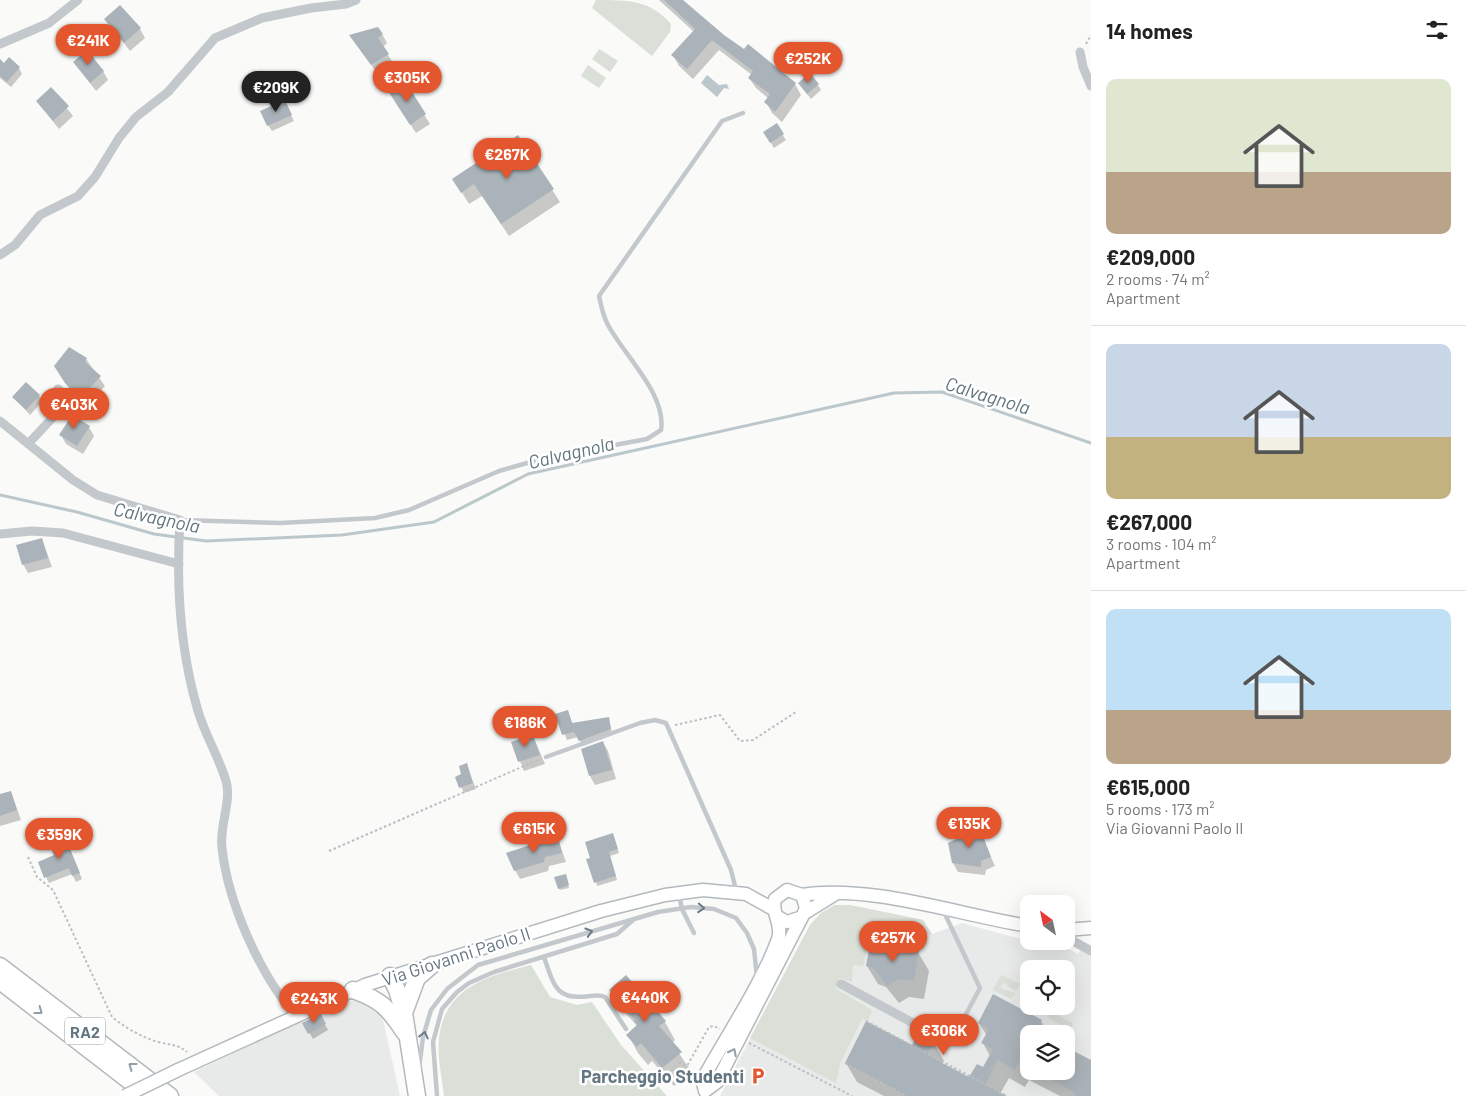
<!DOCTYPE html>
<meta charset="utf-8">
<style>
:root{--surface:#fff;--page:#f2f2f2;--text:#222;--muted:#767676;--line:#e0e0e0;--accent:#e4572e}
body{margin:0;font-family:Barlow,sans-serif;background:var(--page);color:var(--text);height:100vh;display:flex;flex-direction:column;font-size:19px;white-space:nowrap}
*{box-sizing:border-box;margin:0}
p{font-size:16px;color:var(--muted)}
.icon{flex:none;width:28px;height:28px;fill:none;stroke:currentColor;stroke-width:2;stroke-linecap:round;stroke-linejoin:round}
.map{position:relative;flex:1;overflow:hidden}
.drawer{display:flex;flex-direction:column;background:var(--surface);width:375px}
.drawer>*{flex:none}
.needle{width:32px;rotate:327deg}
.fabs{position:absolute;left:1020px;top:895px;display:grid;gap:10px}
.fabs a{display:grid;place-items:center;width:55px;height:55px;border-radius:10px;background:var(--surface);box-shadow:0 5px 20px #0002;font-size:25px}
.price{position:absolute;translate:-50% -42px;padding:0 11px;border-radius:18px;background:var(--accent);color:#fff;font-size:16px;line-height:32px;filter:drop-shadow(0 1px 2px #0008)}
.price::after{content:'';position:absolute;left:50%;top:30px;width:15px;height:11px;margin-left:-8px;background:inherit;clip-path:polygon(0 0,100% 0,50% 100%)}
.price.on{background:#222;color:#fff}
ul{padding:0;list-style:none}
li{display:grid;align-content:center;gap:10px;height:265px;padding:0 15px}
li+li{border-top:1px solid var(--line)}
li span{display:grid;place-items:center;height:155px;border-radius:10px;color:#555}
li>.icon{margin-inline-start:auto}
span .icon{width:90px;height:90px;fill:#fffc;stroke-width:1}
li b{font-size:21px}
h2{display:flex;justify-content:space-between;align-items:center;height:60px;padding:0 15px;font-size:21px}
main{display:flex;flex:1;min-height:0}
.map>svg:first-child{display:block}
.built{fill:#e8e9e9;fill-rule:evenodd}
.green{fill:#dadfd7}
.water{fill:#bbc7cb}
.shadow{fill:#0003}
.lines{fill:none;stroke-linecap:round;stroke-linejoin:round}
.stream{stroke:#bbc7cb;stroke-width:3}
.building{fill:#aab3b9}
.secondary-casing{stroke:#b3babf;stroke-width:15}
.highway-casing{stroke:#b4b9bd;stroke-width:19}
.path{stroke:#bbbfc2;stroke-width:2;stroke-dasharray:2.5 2.5;stroke-linecap:butt}
.lane{stroke:#c3c8cc;stroke-width:4.5}
.street{stroke:#c3c8cc;stroke-width:9}
.secondary{stroke:#fff;stroke-width:12}
.highway{stroke:#fff;stroke-width:16}
.secondary-bridge-casing{stroke:#b3babf;stroke-width:15;stroke-linecap:butt}
.secondary-bridge{stroke:#fff;stroke-width:12}
.oneway{stroke:#6a7a87}
.oneway2{stroke:#939fa8}
.labels{text-anchor:middle;dominant-baseline:central;stroke-width:5;stroke-linejoin:round;paint-order:stroke}
.shield{fill:#fff;stroke:#939fa8;stroke-width:1}
.shield-label{font-size:16px;font-weight:bold;fill:#657683}
.street-label{font-size:18px;fill:#657683;stroke:#fff}
.poi-label{font-size:18px;font-weight:bold;fill:#657683;stroke:#fff;text-anchor:end}
.water-label{font-size:19px;font-style:italic;fill:#60757c;stroke:#fff}
</style>
<main>
<div class="map">
<svg width="1091" height="1096" viewBox="0 0 1091 1096">
<rect width="100%" height="100%" fill="#fafaf8"/>
<path class="built" d="M835,905h15l73,15 9,14 30,-11 74,20 16,-2 26,13 3,-4 10,6v140h-371l90,-171 11,-12zM1029,969h37v37h-37zM1029,1034h37v37h-37z
M355,1000h12l15,15 18,81h-181l-25,-24 127,-61z"/>
<path class="green" d="M596,0c33,0 54,0 75,24l-1,8 -18,24 -60,-48z
M599,49l19,12 -8,11 -18,-13z
M588,65l18,13 -7,10 -18,-12z
M835,905h15l73,15 9,14h-9l-3,12 -16,-3 2,-12 -33,-6 -10,41 -10,-1 -1,17 -13,-4 -3,11 36,21 -4,11 -6,-2 -22,45 -4,19 -86,-45 60,-113 11,-12z
M531,965l19,32 27,8 15,-3 29,43 46,51h-223c-2,-19 -7,-39 -5,-58 6,-51 49,-62 92,-73z
M1001,975l19,9 -4,7 -8,-4 -2,-4 -5,2 1,4 13,4 -4,6 -18,-9z
M1051,1012l22,11 -2,8 -23,-13z"/>
<path class="water" d="M707,75l12,10 8,-1 2,5 -5,-1 -7,9 -16,-14z"/>
<path class="shadow" d="M659,0h22l42,36 72,48 6,11 -19,27 -10,-9 -6,-11 2,-4 -12,-10 -7,-10 3,-3 -33,-25 -26,29 -14,-13 -6,-11 21,-23z
M106,20l34,9 5,9 -15,13z
M382,34l5,9 -4,4 10,16 -16,10 -26,-37z
M0,61l4,3 15,4 3,6 -11,13 -11,-9z
M74,62l29,9 5,9 -12,11z
M404,82l26,42 -14,9 -21,-32z
M818,85l3,5 -10,9 -8,-10z
M51,89l22,27 -14,13 -22,-28z
M287,107l7,14 -22,10 -4,-6z
M776,125l10,15 -12,8 -6,-10z
M518,137l42,65 -51,34 -27,-40 -13,8 -8,-13z
M86,359l19,27 -19,20 -14,-14 -12,-17z
M39,396l3,6 -12,13 -16,-18z
M89,427l5,9 -11,18 -17,-10 -5,-9z
M42,539l10,28 -24,6 -5,-9z
M567,712l6,12 35,-5 5,16 -30,11 -5,-9 -11,3 -10,-25z
M533,736l12,28 -21,7 -11,-28z
M603,742l5,9 8,28 -21,6 -5,-9 -7,-27z
M466,764l10,25 -12,4 -7,-15 6,-3z
M11,792l10,28 -21,6v-30z
M979,830l16,36 -9,4 -1,5 -27,-3 -5,-9z
M557,837l9,25 -17,4 -1,5 -28,8 -5,-9z
M614,838l5,15 -9,3 7,24 -20,6 -5,-27z
M66,840l16,39 -6,3 -4,-8 -23,9 -10,-20 16,-7z
M566,877l3,11 -9,2 -1,-2z
M918,952l11,19 -5,28 -15,-2 -10,6 -13,-16 -8,-3 -11,-18z
M611,990l54,32 10,18 -3,3 19,28 -17,15 -22,-25 -4,4 -10,-12 -10,-18 9,-9 -15,-17z
M320,1016l8,14 -15,9 -9,-16z
M1041,1021l7,13h-19v37h37l25,-9v34h-31l-31,-16 -4,7 -16,-9 -9,16 4,2h-120l-27,-14 -11,-19 87,-21 11,19 -2,3 28,15 14,-10 6,-13 -7,-13 4,-7 -8,-13z"/>
<g class="lines">
<path class="stream" d="M0,495l77,17 77,22 52,7 136,-6 92,-13 94,-48 366,-81 48,-1 149,51"/>
</g>
<path class="building" d="M664,0h19l41,35 20,14 4,-5 48,39 -21,29 -11,-10 6,-8 -22,-16 5,-7 -41,-31 -25,29 -16,-14 24,-26z
M120,5l21,23 -17,15 -20,-24z
M378,27l5,7 -5,4 11,16 -18,11 -22,-30z
M87,50l17,21 -14,12 -17,-21z
M9,57l11,10 -13,15 -7,-6v-17l4,4z
M810,73l9,11 -12,10 -9,-11z
M405,81l21,33 -16,11 -22,-34z
M51,87l18,19 -16,15 -17,-20z
M285,100l7,15 -25,11 -7,-15z
M777,123l7,11 -14,9 -7,-11z
M518,135l36,54 -53,35 -27,-40 -13,9 -9,-14z
M69,347l18,11 -2,4 16,14 -21,22 -15,-15 -11,-17z
M26,382l14,13 -14,15 -14,-13z
M72,415l18,11 -13,20 -18,-11z
M42,538l6,20 -26,7 -6,-20z
M568,710l4,13 37,-6 2,12 -32,12 -5,-9 -12,3 -7,-21z
M533,735l7,20 -22,7 -7,-20z
M603,741l9,29 -23,6 -8,-27z
M467,763l6,20 -14,5 -4,-11 6,-3 -2,-8z
M11,791l6,19 -17,6v-22z
M980,828l11,29 -10,4v6l-29,-4 -4,-20z
M613,833l5,16 -9,3 7,24 -22,7 -8,-24 4,-1 -5,-16z
M558,836l4,17 -17,4 -1,5 -30,9 -8,-18z
M66,839l14,34 -8,3 -3,-8 -25,10 -6,-16 16,-7 -4,-10z
M566,874l3,11 -11,4 -4,-12z
M870,943l49,8 -5,30 -16,-2 -11,7 -13,-18 -8,-2z
M626,975l40,46 -7,5 23,26 -20,16 -21,-25 -4,4 -11,-12 11,-10 -3,-4 1,-1 -26,-30z
M993,994l49,26 -8,14h-5v10l-14,26 -17,-10 -13,25 22,11h-101l-61,-33 21,-42 46,24 7,-12 15,9 -7,13 42,22 8,-13 6,3 10,-18 -12,-6 8,-14 -11,-6z
M321,1014l5,10 -18,10 -6,-11z
M1066,1047l25,13v36h-17l2,-3 -41,-22h31z"/>
<g class="lines">
<g class="secondary-casing">
<path id="secondary" d="M802,895c69,-11 157,20 227,31
M805,913l32,-20
M1066,930l25,-2
M178,1070l187,-85 236,-74 64,-16 38,-5 43,4 27,15
M705,1091l-2,-8 2,-8c23,-41 57,-92 73,-136 5,-14 -7,-26 -3,-40l12,-9 15,5 4,13 -4,9 -15,5 -9,-5
M705,1091l12,-9 85,-165"/>
</g>
<g class="highway-casing">
<path id="highway" d="M0,966l170,130
M390,976l7,14 7,23 13,83
M0,981l149,115
M353,990c29,10 36,19 52,43
M404,1013l13,-35 15,-13"/>
</g>
<path class="path" d="M1086,44l5,-9
M675,725l45,-10 20,26 13,-1 43,-28
M329,851l211,-92
M28,857l9,20 16,13 59,127c14,11 29,20 46,25 11,3 20,2 29,10
M866,1021l141,75
M749,1043l103,53
M679,1062l8,4 22,-39 5,-1 6,3
M845,1063l61,33"/>
<path class="lane" d="M180,520l100,3 95,-5 34,-8 90,-39 46,-13 102,-19 14,-9c6,-35 -37,-75 -53,-105 -5,-9 -7,-19 -9,-29l123,-175 21,-8
M546,757l94,-34 15,-3 11,3 65,147 5,20
M679,895l3,14 12,24
M943,910l37,78 -15,28
M544,957c10,29 12,44 46,39 6,0 9,-2 15,1l21,32
M419,1069l4,-32 8,-27 16,-21 31,-24 180,-53 33,-5 23,2 22,9 11,15 7,16 3,29
M437,1096l-4,-54 9,-33 15,-17 12,-9 25,-11 123,-38 16,-14"/>
<path class="street" d="M0,44l49,-21 29,-23
M1080,52l3,15 8,19
M0,255l15,-10 25,-30 38,-19 17,-19 24,-39 17,-21 32,-25 47,-54 47,-20 49,-10 35,-4 10,-4
M0,421l73,59 24,15 83,25c-4,63 0,130 18,191 7,24 21,46 28,70 6,20 -7,45 -4,67 6,55 38,127 74,168
M28,444l42,-45 -12,-10
M0,534l32,-3 31,2 116,31
M1066,937l25,14
M841,984l96,52"/>
<use href="#secondary" class="secondary"/>
<use href="#highway" class="highway"/>
<g class="secondary-bridge-casing">
<path id="secondary-bridge" d="M125,1096l53,-26"/>
</g>
<use href="#secondary-bridge" class="secondary-bridge"/>
</g>
<defs><path id="oneway-chevron" d="M-2-3.5L2.5 0L-2 3.5" fill="none" stroke-width="1.6" stroke-linecap="round" stroke-linejoin="round" transform="scale(1.25)"/></defs>
<g class="oneway">
<use href="#oneway-chevron" transform="translate(701 908) rotate(4)"/>
<use href="#oneway-chevron" transform="translate(589 932) rotate(-16)"/>
<use href="#oneway-chevron" transform="translate(424 1035) rotate(-77)"/>
</g>
<g class="oneway2">
<use href="#oneway-chevron" transform="translate(39 1011) rotate(37)"/>
<use href="#oneway-chevron" transform="translate(733 1052) rotate(-63)"/>
<use href="#oneway-chevron" transform="translate(132 1066) rotate(-143)"/>
</g>
<defs>
<g id="parking-bare" transform="scale(1.35)"><path d="M-3.5-5.5H1a3.5 3.5 0 0 1 0 7H-1V5.5H-3.5ZM-1-3.4V-.6H.8a1.4 1.4 0 0 0 0-2.8Z" fill="#e4572e" stroke="#fff" stroke-width="2.5" paint-order="stroke"/></g>
</defs>
<g fill-rule="evenodd">
<use href="#parking-bare" x="758" y="1076"/>
</g>
<g class="labels">
<rect class="shield" x="65" y="1017.5" width="40" height="27" rx="4"/>
<g class="shield-label">
<text x="85" y="1031">RA2</text>
</g>
<g class="street-label">
<text transform="translate(456 956) rotate(-18)">Via Giovanni Paolo II</text>
</g>
<g class="poi-label">
<text x="744" y="1076">Parcheggio Studenti</text>
</g>
<g class="water-label">
<text transform="translate(988 395) rotate(17)">Calvagnola</text>
<text transform="translate(571 452) rotate(-13)">Calvagnola</text>
<text transform="translate(157 517) rotate(12)">Calvagnola</text>
</g>
</g>
</svg>
<div class="fabs">
<a><svg class="needle" viewBox="-14 -14 28 28"><path d="M0-13l5 13h-10z" fill="#e53935"/><path d="M0 13l5-13h-10z" fill="#767676"/></svg></a>
<a><svg class="icon" aria-label="locate" viewBox="0 0 24 24"><circle cx="12" cy="12" r="6"/><path d="M12 2v4M12 18v4M2 12h4M18 12h4"/></svg></a>
<a><svg class="icon" aria-label="layers" viewBox="0 0 24 24"><path d="M12 4l9 5-9 5-9-5zM3 14l9 5 9-5"/></svg></a>
</div>
<b class="price" style="left:88px;top:66px">€241K</b>
<b class="price" style="left:808px;top:84px">€252K</b>
<b class="price" style="left:407px;top:103px">€305K</b>
<b class="price on" style="left:276px;top:113px">€209K</b>
<b class="price" style="left:507px;top:180px">€267K</b>
<b class="price" style="left:74px;top:430px">€403K</b>
<b class="price" style="left:525px;top:748px">€186K</b>
<b class="price" style="left:969px;top:849px">€135K</b>
<b class="price" style="left:534px;top:854px">€615K</b>
<b class="price" style="left:59px;top:860px">€359K</b>
<b class="price" style="left:893px;top:963px">€257K</b>
<b class="price" style="left:645px;top:1023px">€440K</b>
<b class="price" style="left:314px;top:1024px">€243K</b>
<b class="price" style="left:944px;top:1056px">€306K</b>
</div>
<section class="drawer">
<h2>14 homes<svg class="icon" aria-label="filters" viewBox="0 0 24 24"><path d="M4 7h16M4 17h16"/><circle cx="9" cy="7" r="2"/><circle cx="15" cy="17" r="2"/></svg></h2>
<ul>
<li><span style="background:linear-gradient(#dfe7d0 60%,#b9a48a 0)"><svg class="icon" aria-label="home" viewBox="0 0 24 24"><path d="M3 11l9-7 9 7M6 9v11h12V9"/></svg></span><div><b>€209,000</b><p>2 rooms · 74 m²</p><p>Apartment</p></div></li>
<li><span style="background:linear-gradient(#c9d6e8 60%,#c2b280 0)"><svg class="icon" aria-label="home" viewBox="0 0 24 24"><path d="M3 11l9-7 9 7M6 9v11h12V9"/></svg></span><div><b>€267,000</b><p>3 rooms · 104 m²</p><p>Apartment</p></div></li>
<li><span style="background:linear-gradient(#bfe0f5 65%,#b9a48a 0)"><svg class="icon" aria-label="home" viewBox="0 0 24 24"><path d="M3 11l9-7 9 7M6 9v11h12V9"/></svg></span><div><b>€615,000</b><p>5 rooms · 173 m²</p><p>Via Giovanni Paolo II</p></div></li>
</ul>
</section>
</main>
